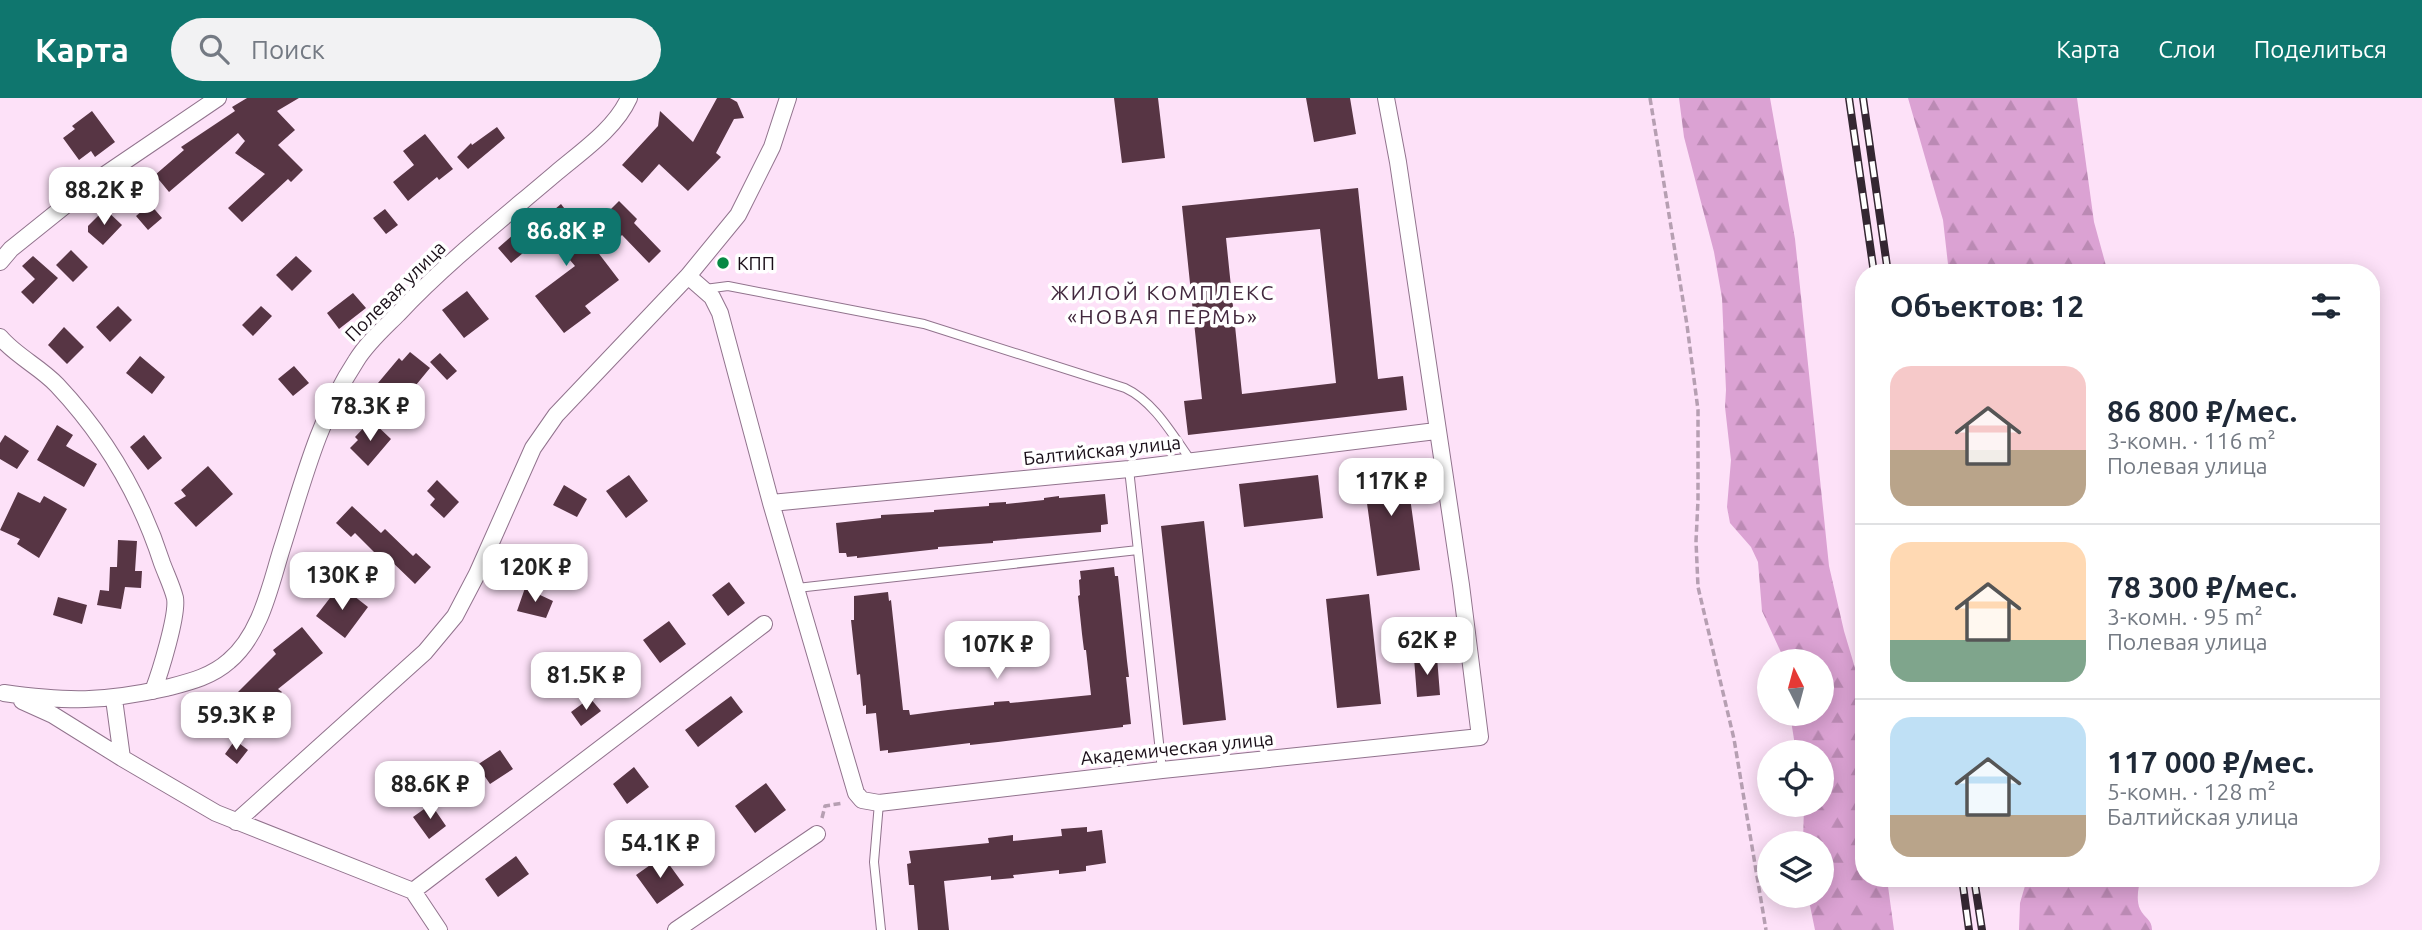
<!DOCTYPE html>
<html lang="ru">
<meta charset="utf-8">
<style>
:root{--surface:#fff;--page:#f2f2f3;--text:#1f2937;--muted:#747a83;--line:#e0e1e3;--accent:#0f766e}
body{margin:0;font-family:Ubuntu,sans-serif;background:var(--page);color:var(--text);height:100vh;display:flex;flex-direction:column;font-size:26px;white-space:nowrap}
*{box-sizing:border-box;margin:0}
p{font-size:23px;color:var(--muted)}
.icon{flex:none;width:38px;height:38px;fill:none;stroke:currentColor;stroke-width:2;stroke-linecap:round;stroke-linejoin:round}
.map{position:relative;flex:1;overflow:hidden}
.panel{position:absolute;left:1855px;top:166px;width:525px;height:623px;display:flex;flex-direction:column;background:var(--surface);border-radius:28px;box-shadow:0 4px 18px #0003}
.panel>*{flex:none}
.needle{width:46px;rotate:354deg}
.fabs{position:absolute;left:1757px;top:551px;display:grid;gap:14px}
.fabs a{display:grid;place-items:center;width:77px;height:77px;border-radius:50%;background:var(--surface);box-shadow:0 4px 18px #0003;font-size:35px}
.price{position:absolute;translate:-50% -60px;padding:0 16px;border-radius:14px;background:#fff;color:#222;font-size:23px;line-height:46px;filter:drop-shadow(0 2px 4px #0008)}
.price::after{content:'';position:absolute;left:50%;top:42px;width:21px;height:16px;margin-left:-10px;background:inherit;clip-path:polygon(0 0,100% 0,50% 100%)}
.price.on{background:var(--accent);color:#fff}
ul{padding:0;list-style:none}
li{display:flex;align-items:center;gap:21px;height:175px;padding:0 35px}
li+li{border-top:2px solid var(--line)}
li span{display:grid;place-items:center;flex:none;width:196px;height:140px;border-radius:21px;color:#555}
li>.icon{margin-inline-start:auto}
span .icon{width:84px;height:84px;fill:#fffc;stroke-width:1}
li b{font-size:30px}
h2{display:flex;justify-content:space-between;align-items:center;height:84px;padding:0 35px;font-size:30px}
header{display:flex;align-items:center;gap:42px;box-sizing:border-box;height:98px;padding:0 35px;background:var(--accent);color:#fff}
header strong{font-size:33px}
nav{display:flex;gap:38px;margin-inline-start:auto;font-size:24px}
.search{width:490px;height:63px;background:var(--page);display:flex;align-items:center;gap:18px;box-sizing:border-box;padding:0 24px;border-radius:38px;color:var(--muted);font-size:26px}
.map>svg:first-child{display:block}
.forest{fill:url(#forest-firs)}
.building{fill:#573544;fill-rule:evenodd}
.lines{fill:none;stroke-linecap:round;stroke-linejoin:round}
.lane-casing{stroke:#91738d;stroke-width:10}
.street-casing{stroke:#91738d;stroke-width:18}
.path{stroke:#b69fb2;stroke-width:3.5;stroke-dasharray:7 3.5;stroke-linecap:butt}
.lane{stroke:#fff;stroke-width:8}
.street{stroke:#fff;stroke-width:16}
.rail-casing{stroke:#342732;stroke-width:8}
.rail{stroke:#fff;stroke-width:5;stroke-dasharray:16;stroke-linecap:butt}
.poi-dot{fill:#078944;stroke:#fff;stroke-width:2.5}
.labels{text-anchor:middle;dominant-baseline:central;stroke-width:7;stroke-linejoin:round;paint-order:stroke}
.poi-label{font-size:19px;fill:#190e18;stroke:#fff;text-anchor:start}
.street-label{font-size:19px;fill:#190e18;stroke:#fff}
.neighbourhood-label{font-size:21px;letter-spacing:2px;fill:#42283e;stroke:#fff}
</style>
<header>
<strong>Карта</strong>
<div class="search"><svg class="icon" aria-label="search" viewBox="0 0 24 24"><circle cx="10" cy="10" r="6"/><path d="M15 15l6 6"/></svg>Поиск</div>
<nav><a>Карта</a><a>Слои</a><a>Поделиться</a></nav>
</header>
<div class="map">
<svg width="2422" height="832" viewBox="0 0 2422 832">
<defs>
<pattern id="forest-firs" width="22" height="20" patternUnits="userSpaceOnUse" patternTransform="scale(1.75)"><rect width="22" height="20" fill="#dba2d3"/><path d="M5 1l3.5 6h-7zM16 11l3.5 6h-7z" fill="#bb8ab4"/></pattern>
</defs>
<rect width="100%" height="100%" fill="#fde1f8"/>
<path class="forest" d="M1679,0h91l25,141 34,327 15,65 14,47 6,38v162l23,1 7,51h-79l-7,-34h14v-52l-19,-1 1,-38h18v-53h-26l-6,-38h32v-52l-37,-1 -23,-50 -4,-49 -7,-15 -21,-24 -3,-16 4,-47 -6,-53 1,-17 -4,-92 -8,-46 -30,-115z
M1908,0h169l17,124 14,51h-159l-6,-53z
M2027,781h114c-3,8 -5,22 -1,30 4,9 12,10 12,21h-133l1,-27z"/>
<path class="building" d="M247,0h52l-22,13 18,19 -17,15 25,25 -12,12 -3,-3 -46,43 -14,-14 37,-34 -30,-21 10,-12 -7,-8 -69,59 -14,-17 29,-25 -3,-3 54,-36 -3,-4z
M717,0h13l7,4 7,16 -10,1 -18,34 5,4 -33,34 -29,-27 -17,19 -20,-18 36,-39 2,-15 33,31z
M1114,0h44l7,60 -43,5z
M1306,0h44l6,36 -42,8z
M92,13l23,31 -20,15 -4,-6 -12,9 -16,-22 12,-9 -3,-3z
M497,29l8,11 -37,31 -11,-12 14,-14 1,2z
M425,36l28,35 -14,11 -2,-3 -29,24 -15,-19 21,-17 -11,-14z
M1358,90l20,191 25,-3 4,34 -219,25 -4,-34 18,-2 -20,-193zM1320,131l16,154 -94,11 -16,-156z
M619,103l18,18 -3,4 27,28 -12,12 -27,-28 -2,2 -19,-18z
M150,106l12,14 -14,12 -12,-14z
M561,106l58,76 -34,26 6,7 -27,20 -29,-37 40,-30 -28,-33 -36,30 -13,-15 16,-14 5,5z
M105,111l17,16 -19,20 -15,-13v-6z
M385,111l13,16 -12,9 -13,-16z
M71,152l17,17 -15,15 -17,-17z
M33,158l25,22 -25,26 -12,-12 14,-13 -13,-13z
M296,158l16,15 -20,20 -16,-16z
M467,193l22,28 -25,19 -22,-28z
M353,195l13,15 -27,21 -12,-16z
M118,208l14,14 -22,22 -14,-15z
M261,208l11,10 -19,20 -11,-11z
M64,229l20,20 -17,17 -19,-19z
M410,254l20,16 -28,34 -24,-19 21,-25 3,3z
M440,255l17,18 -10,9 -17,-18z
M140,258l25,21 -13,17 -26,-21z
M294,268l15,17 -16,13 -15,-17z
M371,322l20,19 -23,27 -18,-18 8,-8 -3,-3z
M57,327l16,10 -7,11 31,18 -13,23 -47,-27z
M5,337l24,16 -12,18 -17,-10v-16z
M144,337l18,23 -14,12 -18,-23z
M1405,363l15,109 -43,6 -15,-109z
M208,368l25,28 -37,33 -22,-24 12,-7 -5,-6z
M629,377l19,26 -22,17 -20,-27z
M1318,377l5,43 -79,9 -5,-43z
M437,382l22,22 -15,16 -14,-13 5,-6 -8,-8z
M564,387l23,14 -10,18 -24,-12z
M18,394l22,11 4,-7 23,13 -28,49 -22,-14 3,-5 -20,-9z
M1105,396l3,30 -7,1v7l-108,9v2l-55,4v2l-81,9v-2l-10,1 -1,-4h-7l-3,-30 45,-5v-3l53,-3v-2l55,-4v-3l17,-1v2l38,-4v-2l15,-2v2z
M352,408l29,27 4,-4 28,27 3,-3 15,14 -16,17 -28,-27 -4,4 -28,-28 -4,4 -15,-14z
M1204,423l22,199 -43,5 -22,-199z
M118,442l19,1 -2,30h7l-1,17 -16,-1 -4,22 -24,-4 3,-15 9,1 1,-24h7z
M1114,469l1,9h3l9,85 2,16h-3l1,9 4,38 -8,1v2l-125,15 -28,3v-2l-82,10v-3l-8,1 -4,-38 -10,1v-9l-3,1 -3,-32 -3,1 -6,-55h3v-24l34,-4 1,9 2,-1 12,110h6l1,5 38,-5 46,-5v-3l15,-1 1,2 81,-8 -5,-45h-2l-2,-16 -4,-38 2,-1 -1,-15 2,-1 -1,-8z
M729,484l16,21 -17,13 -16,-21z
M340,487l28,22 -23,31 -29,-22z
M525,490l28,13 -7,17 -29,-7z
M1369,496l12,110 -44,4 -11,-109z
M58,499l29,8 -5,19 -29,-9z
M669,523l17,23 -26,19 -17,-23z
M302,529l21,26 -45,36 4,3 -32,32 -22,-22 48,-48 -3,-4z
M1430,559h7l3,38 -23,2 -3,-39z
M731,598l12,16 -45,35 -13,-17z
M590,600l11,13 -20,15 -10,-14z
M235,642l13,10 -11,14 -12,-10z
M500,652l13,19 -23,15 -13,-19z
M634,669l15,20 -22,17 -14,-20z
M766,685l20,27 -31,23 -20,-27z
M431,706l15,22 -17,13 -16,-22z
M1087,729v5l15,-2 4,33 -20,3v5l-27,3v-4l-46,5 1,3 -23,2v-4l-47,5 5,49h-31l-4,-45h-5l-2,-21 4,-1 -2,-12 80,-8 -1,-5 25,-3v6l49,-5 -1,-7z
M516,758l13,18 -31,23 -13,-18z
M663,758l21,29 -27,19 -21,-29z"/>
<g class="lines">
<g class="lane-casing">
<path id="lane" d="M705,191l23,-3 196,38 201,64c30,14 48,48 67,74
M1129,371l33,301
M797,490l341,-38
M879,705l-5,59 7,68"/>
</g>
<g class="street-casing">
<path id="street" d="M0,164l11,-13 86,-69 121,-82
M688,178l24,21 8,16 51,190 85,290 6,7 17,3 283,-33 318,-33 -19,-152 -63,-423 -12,-64
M0,239c16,19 40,30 57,48 49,52 83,110 105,178 4,11 10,23 13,35 3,17 -15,75 -22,93
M771,405l358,-34 307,-38
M4,595c63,9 100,9 162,-5 23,-6 45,-11 63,-27 32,-27 41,-75 53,-113 20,-63 37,-131 74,-187 11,-18 27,-32 42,-47 48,-51 104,-95 158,-141 26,-22 59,-44 73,-75
M114,601l8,59 94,55 197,78 26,39
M22,603l31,14 69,43
M236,724l189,-170 30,-36 22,-42 56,-126 23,-33 132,-139 50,-61 34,-68 16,-49
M413,793l351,-267
M676,832l141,-96"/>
</g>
<path class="path" d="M1650,0l37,227 11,85v90l-2,41 2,46 36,152 32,191
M822,720l3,-12 18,-3"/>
<use href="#lane" class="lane"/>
<use href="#street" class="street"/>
<g class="rail-casing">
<path id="rail" d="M1849,0l25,175
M1863,0l25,175
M1962,780l7,52
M1974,780l8,52"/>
</g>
<use href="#rail" class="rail"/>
</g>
<circle class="poi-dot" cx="723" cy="165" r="7"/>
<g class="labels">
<g class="poi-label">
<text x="737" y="165">КПП</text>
</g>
<g class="street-label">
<text transform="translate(395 193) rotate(-45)">Полевая улица</text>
<text transform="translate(1102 352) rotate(-6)">Балтийская улица</text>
<text transform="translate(1177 650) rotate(-6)">Академическая улица</text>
</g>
<g class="neighbourhood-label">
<text x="1163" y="194">ЖИЛОЙ КОМПЛЕКС<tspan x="1163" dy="24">«НОВАЯ ПЕРМЬ»</tspan></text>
</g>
</g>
</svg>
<div class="fabs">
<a><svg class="needle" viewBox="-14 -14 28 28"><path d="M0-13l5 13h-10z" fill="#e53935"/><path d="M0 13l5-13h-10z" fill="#747a83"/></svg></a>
<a><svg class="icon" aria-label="locate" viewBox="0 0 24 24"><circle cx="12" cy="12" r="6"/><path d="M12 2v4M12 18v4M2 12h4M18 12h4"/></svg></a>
<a><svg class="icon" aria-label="layers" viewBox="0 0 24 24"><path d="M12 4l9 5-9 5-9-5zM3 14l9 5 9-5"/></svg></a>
</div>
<b class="price" style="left:104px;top:129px">88.2K ₽</b>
<b class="price on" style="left:566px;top:170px">86.8K ₽</b>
<b class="price" style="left:370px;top:345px">78.3K ₽</b>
<b class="price" style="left:1391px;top:420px">117K ₽</b>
<b class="price" style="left:535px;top:506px">120K ₽</b>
<b class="price" style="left:342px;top:514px">130K ₽</b>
<b class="price" style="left:1427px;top:579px">62K ₽</b>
<b class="price" style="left:997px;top:583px">107K ₽</b>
<b class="price" style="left:586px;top:614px">81.5K ₽</b>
<b class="price" style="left:236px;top:654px">59.3K ₽</b>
<b class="price" style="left:430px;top:723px">88.6K ₽</b>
<b class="price" style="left:660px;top:782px">54.1K ₽</b>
<section class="panel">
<h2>Объектов: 12<svg class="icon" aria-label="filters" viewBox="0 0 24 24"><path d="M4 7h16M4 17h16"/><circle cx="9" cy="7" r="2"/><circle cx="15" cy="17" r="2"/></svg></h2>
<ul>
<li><span style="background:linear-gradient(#f6c9c9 60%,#b9a48a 0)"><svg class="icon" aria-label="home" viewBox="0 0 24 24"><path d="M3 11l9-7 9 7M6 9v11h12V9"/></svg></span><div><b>86 800 ₽/мес.</b><p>3-комн. · 116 m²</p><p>Полевая улица</p></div></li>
<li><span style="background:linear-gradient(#ffd9b3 70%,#7fa58c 0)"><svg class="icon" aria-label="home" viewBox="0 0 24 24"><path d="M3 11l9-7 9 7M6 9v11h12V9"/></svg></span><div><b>78 300 ₽/мес.</b><p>3-комн. · 95 m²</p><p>Полевая улица</p></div></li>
<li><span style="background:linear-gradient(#bfe0f5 70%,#b9a48a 0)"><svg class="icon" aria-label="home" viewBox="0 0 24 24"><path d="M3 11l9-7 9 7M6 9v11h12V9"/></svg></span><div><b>117 000 ₽/мес.</b><p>5-комн. · 128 m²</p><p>Балтийская улица</p></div></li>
</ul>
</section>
</div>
